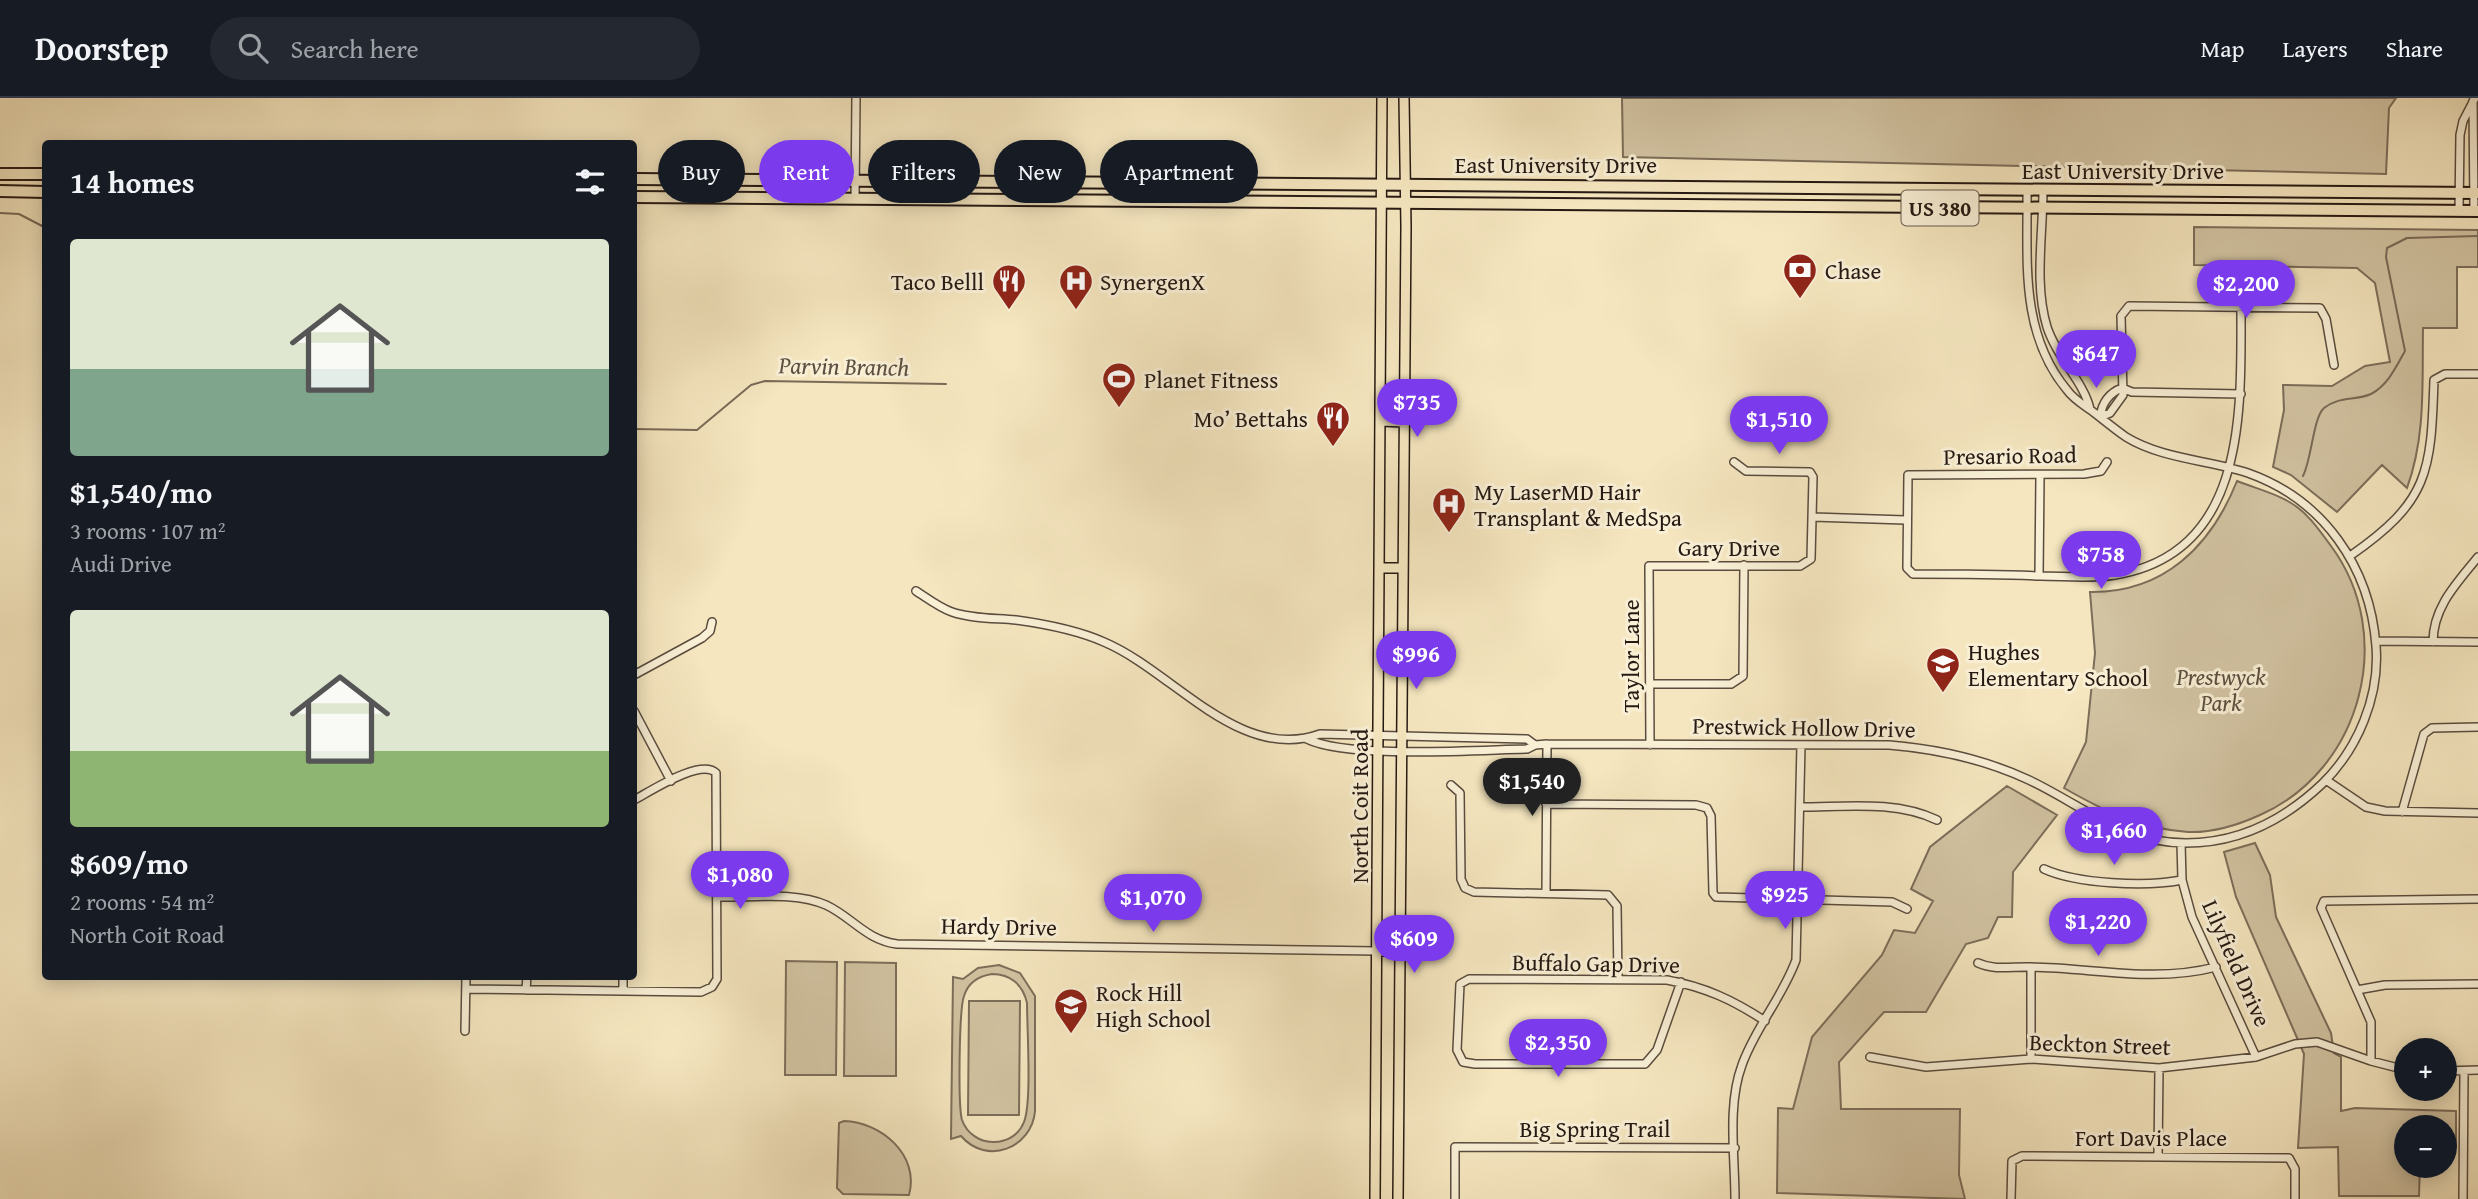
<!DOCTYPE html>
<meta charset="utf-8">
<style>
:root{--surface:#171b24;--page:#242831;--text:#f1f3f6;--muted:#9ea1a6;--line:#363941;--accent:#7c3aed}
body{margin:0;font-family:"Gentium Book Plus",serif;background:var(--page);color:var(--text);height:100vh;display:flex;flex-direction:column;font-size:26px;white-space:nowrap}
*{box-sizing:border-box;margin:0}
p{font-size:23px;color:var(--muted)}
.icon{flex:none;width:38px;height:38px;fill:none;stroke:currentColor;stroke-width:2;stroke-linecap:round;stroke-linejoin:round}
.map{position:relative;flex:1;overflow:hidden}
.panel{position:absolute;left:42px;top:42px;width:595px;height:840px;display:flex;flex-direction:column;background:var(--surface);border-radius:7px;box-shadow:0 4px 18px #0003}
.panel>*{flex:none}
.top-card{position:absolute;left:658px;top:42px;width:665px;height:63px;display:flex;gap:14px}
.fabs{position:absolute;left:2394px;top:940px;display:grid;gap:14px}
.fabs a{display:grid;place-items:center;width:63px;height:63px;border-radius:50%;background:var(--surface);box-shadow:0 4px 18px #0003;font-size:35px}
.price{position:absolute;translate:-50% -60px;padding:0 16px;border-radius:24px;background:var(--accent);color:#fff;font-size:23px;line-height:46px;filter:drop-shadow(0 2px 4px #0008)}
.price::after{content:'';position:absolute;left:50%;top:42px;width:21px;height:16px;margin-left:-10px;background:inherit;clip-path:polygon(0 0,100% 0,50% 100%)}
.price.selected{background:#222;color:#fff}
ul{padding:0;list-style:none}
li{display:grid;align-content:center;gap:14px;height:371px;padding:0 28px}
li span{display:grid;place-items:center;height:217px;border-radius:7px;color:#555}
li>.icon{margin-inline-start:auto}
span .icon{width:126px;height:126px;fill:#fffc;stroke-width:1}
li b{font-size:30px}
h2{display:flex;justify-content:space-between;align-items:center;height:84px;padding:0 28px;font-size:30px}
.tag{padding:0 24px;border-radius:32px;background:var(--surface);box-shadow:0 4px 18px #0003;font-size:24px;line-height:63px}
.tag.selected{background:var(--accent);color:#fff}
header{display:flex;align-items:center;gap:42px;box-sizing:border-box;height:98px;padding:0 35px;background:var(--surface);border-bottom:2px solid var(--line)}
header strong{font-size:33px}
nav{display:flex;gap:38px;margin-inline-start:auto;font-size:24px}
.search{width:490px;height:63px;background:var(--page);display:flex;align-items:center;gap:18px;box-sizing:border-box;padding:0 24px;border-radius:38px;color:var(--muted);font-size:26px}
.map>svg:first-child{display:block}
.green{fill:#d2c3a2;stroke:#7c6e5a;stroke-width:2;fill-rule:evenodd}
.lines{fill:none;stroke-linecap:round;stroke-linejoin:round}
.stream{stroke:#786a57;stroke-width:2}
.minor-casing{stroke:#5a4c3e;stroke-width:10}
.major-casing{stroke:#261913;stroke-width:12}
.highway-casing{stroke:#261913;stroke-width:14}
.minor{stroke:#f8efd5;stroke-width:7}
.major{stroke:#f5e6bf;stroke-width:9}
.highway{stroke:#f5e6bf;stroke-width:10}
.labels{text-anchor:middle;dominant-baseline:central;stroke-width:6;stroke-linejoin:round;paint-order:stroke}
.shield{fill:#f8efd5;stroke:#65594d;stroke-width:2}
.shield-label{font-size:21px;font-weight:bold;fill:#261913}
.street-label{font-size:23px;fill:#261913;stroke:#f8efd5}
.poi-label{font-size:23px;fill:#261913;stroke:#f8efd5;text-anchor:start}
.park-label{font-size:23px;font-style:italic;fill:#5a4c3e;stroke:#f8efd5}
.water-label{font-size:24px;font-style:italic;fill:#5d4f41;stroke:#f8efd5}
</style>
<header>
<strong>Doorstep</strong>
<div class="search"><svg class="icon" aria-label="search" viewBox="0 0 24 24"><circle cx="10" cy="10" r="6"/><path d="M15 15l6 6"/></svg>Search here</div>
<nav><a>Map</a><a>Layers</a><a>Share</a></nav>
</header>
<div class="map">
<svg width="2478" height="1101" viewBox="0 0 2478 1101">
<rect width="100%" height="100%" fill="#f5e6bf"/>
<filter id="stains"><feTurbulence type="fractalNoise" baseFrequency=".00286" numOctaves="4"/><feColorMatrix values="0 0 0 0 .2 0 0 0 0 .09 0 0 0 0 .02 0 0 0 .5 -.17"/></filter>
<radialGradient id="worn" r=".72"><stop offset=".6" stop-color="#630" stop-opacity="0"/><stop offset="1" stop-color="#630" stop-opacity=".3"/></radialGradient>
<path class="green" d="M1622,0h774l-7,10 -3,66 -763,-17z
M2194,129l284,3v37h-21v61h-34c-1,54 3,108 -16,160l-25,-23 -45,47 -46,-37 -18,-8 11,-57 -1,-25 49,1 33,-20 25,-4 -15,-79 -18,-15 -163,-3z
M2237,383c17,7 39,12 54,22 16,9 29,28 40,43 66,89 31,224 -71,269 -22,10 -47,18 -72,17 -47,-3 -84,-21 -124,-44l22,-46 9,-89 -5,-61c74,1 121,-46 147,-111z
M2007,688l50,29 -44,57 -1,45h-14l-10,21 -22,6 -40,68h-42l-45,50 2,47h119l-1,66 6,24 -188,-6 1,-85 15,1 19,-72 70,-82 12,-25 21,3 18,-32 -22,-12 19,-42z
M2255,745l15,32 6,42 55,116 3,20 7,4v54l14,-3 101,3v35h-11v-19h-39v39h14l-1,30h-80l-1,-49 -40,1 6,-94 -68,-157 -12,-45z
M786,863l51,1 -1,113h-51z
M845,864l51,1v113h-52z
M999,867l21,8 15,23v115c-3,37 -48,55 -74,25l-10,3 2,-162 10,2 15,-11zM992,876c19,0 31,11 35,29 0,25 5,99 -3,119 -11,28 -52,26 -62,-2 -4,-14 -3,-110 2,-124 4,-13 15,-20 28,-22z
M969,903h51l-1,114h-51z
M844,1023c37,1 76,34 65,74l-66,-1 -6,-6 2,-65z"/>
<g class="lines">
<path class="stream" d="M0,115l19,1 27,14
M634,331l63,1 54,-45 14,-4 181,3
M2303,378c9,-18 10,-58 21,-68 15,-12 31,-7 47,-14 17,-9 25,-27 34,-43l-19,-94 1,-9 20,-10 71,-2"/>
<g class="minor-casing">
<path id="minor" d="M2473,3l1,110
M2043,92c0,45 -9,94 4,137 10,31 37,55 43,82
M855,101l1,-101
M2459,113l1,-76 3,-14 12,-23
M2122,290c-13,5 -20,15 -22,29l10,-4 13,-18 -2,-79 8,-10 191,2 6,11 8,46
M2122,290l10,4 109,2
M2107,364l-6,9 -17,3 -176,1 -1,93 6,6c42,0 85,0 127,2 24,0 51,3 75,-1 133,-22 126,-165 126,-269
M1813,419l92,3
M2350,458c79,-55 81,-83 84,-176l11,-6h33
M2039,477l1,-98
M916,493c11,7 24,17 36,21 21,7 43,6 64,8 29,4 61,10 88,22 69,29 135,121 216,92l207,5 8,6
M2376,543l102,1
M2433,544c0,-35 24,-59 45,-85
M634,577l68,-37 8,-7 2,-9
M1650,586h81l12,-8 1,-111
M634,613l37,70
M1307,641c41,20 170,11 220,10l8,-4 12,-1 342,1c49,4 95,14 140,35 55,26 93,63 157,63 53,0 99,-24 136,-59 36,-35 58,-88 54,-138 -6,-79 -52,-146 -128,-173 -39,-13 -86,-14 -122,-36 -10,-7 -20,-15 -30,-23 -10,-8 -21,-13 -29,-24 -48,-58 -39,-130 -40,-200
M1650,647l-1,-179h151l11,-7 2,-82 -3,-5 -64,-1 -12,-9
M2326,682l40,27 19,4 93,2
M1451,687l9,8 1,86 4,9 9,4 134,3 9,11 1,73
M1546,706l150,1 11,3 4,8 2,77 3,4 176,5 15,7
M1800,709c45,0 95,-7 137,13
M2402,714l22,-78 8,-6 46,-1
M2181,745l1,37 10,37 64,140
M2044,771c33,15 102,18 138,11
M1546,794l1,-148
M718,799c33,1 77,-6 108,8 26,12 40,35 71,39l480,7
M1978,865c18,8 35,3 54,4 62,1 122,16 184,0
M1681,884l-24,68 -12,14h-170l-12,-2 -6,-12 3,-66 9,-5 198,1c38,7 66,20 98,41
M466,891l235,3 11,-5 5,-8 -1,-206c-15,-15 -65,18 -82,27
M526,892l1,-14
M2357,892l28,-5 93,-1
M623,893v-15
M465,933l1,-55
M1870,959l56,10 105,-8 128,9 97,-11 39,-13 22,-2 54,19 35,9
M2031,961v-92
M2371,963v-39l-50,-114 3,-7 154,-2
M2445,973l33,-1
M2158,1058l1,-88
M1455,1101v-52l280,1
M1735,1101c0,-42 -8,-94 7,-134 13,-37 40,-67 54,-105l5,-215
M2011,1101l1,-38 10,-5 267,2 6,11v30
M2463,1101l1,-128"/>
</g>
<g class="major-casing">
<path id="major" d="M1381,323l22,1
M1380,470h22
M1377,853h22
M1375,1101l7,-1101
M1398,1101l8,-973 -2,-128"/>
</g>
<g class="highway-casing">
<path id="highway" d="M0,76h46
M634,81l1844,14
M0,93l46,1
M634,99l1844,14"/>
</g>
<use href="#minor" class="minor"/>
<use href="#major" class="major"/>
<use href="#highway" class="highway"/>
</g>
<defs>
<g id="bank-pin" transform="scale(1.75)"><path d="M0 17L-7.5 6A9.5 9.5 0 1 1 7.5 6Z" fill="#8f2418" stroke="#f8efd5"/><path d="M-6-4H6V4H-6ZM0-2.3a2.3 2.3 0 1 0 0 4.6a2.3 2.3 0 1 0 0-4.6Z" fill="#fff"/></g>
<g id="restaurant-pin" transform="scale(1.75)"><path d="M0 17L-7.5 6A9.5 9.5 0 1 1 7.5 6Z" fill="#8f2418" stroke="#f8efd5"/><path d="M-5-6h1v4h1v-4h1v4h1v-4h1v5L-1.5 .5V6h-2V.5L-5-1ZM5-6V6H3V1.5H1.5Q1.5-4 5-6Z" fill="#fff"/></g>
<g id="hospital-pin" transform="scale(1.75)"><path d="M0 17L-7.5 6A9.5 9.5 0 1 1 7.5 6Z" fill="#8f2418" stroke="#f8efd5"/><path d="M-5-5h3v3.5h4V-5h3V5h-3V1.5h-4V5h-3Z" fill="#fff"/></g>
<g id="stadium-pin" transform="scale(1.75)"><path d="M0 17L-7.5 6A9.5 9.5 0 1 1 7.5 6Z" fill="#8f2418" stroke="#f8efd5"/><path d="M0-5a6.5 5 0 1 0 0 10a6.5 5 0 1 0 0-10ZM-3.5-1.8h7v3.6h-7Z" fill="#fff"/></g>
<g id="school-pin" transform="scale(1.75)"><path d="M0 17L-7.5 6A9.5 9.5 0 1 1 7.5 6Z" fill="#8f2418" stroke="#f8efd5"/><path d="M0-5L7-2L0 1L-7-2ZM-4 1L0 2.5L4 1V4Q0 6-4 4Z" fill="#fff"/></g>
</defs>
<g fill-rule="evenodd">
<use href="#bank-pin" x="1800" y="172"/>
<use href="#restaurant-pin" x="1009" y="183"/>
<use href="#hospital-pin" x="1076" y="183"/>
<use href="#stadium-pin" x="1119" y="281"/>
<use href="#restaurant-pin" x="1333" y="320"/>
<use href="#hospital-pin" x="1449" y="406"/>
<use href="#school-pin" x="1943" y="566"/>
<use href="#school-pin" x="1071" y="907"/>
</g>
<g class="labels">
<rect class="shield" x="1901.5" y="92.5" width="77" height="35" rx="5"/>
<g class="shield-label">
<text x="1940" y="110">US 380</text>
</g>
<g class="street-label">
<text x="1556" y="66">East University Drive</text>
<text x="2123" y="72">East University Drive</text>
<text transform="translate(2010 357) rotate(-1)">Presario Road</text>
<text x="1729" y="449">Gary Drive</text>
<text transform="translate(1630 558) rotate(-90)">Taylor Lane</text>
<text transform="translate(1804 629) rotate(1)">Prestwick Hollow Drive</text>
<text transform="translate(1359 708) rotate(-90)">North Coit Road</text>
<text transform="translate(999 828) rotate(1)">Hardy Drive</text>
<text transform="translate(1596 865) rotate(1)">Buffalo Gap Drive</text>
<text transform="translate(2237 865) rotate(66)">Lilyfield Drive</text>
<text transform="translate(2100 946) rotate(2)">Beckton Street</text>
<text x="1595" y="1030">Big Spring Trail</text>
<text x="2151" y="1039">Fort Davis Place</text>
</g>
<g class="poi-label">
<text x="1825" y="172">Chase</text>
<text x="984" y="183" text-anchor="end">Taco Belll</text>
<text x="1100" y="183">SynergenX</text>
<text x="1144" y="281">Planet Fitness</text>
<text x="1308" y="320" text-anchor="end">Mo’ Bettahs</text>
<text x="1474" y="393">My LaserMD Hair<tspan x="1474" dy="26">Transplant &amp; MedSpa</tspan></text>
<text x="1968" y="553">Hughes<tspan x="1968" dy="26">Elementary School</tspan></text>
<text x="1096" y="894">Rock Hill<tspan x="1096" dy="26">High School</tspan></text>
</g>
<g class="park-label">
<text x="2221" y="578">Prestwyck<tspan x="2221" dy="26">Park</tspan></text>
</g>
<g class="water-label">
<text transform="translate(844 268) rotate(1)">Parvin Branch</text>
</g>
</g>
<rect width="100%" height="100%" filter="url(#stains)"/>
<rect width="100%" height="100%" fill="url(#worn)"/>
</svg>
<div class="fabs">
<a>+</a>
<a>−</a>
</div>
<b class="price" style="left:2246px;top:222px">$2,200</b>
<b class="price" style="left:2096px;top:292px">$647</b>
<b class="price" style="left:1417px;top:341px">$735</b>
<b class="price" style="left:1779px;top:358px">$1,510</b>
<b class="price" style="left:2101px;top:493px">$758</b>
<b class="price" style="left:1416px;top:593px">$996</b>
<b class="price selected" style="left:1532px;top:720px">$1,540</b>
<b class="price" style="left:2114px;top:769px">$1,660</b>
<b class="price" style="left:740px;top:813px">$1,080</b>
<b class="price" style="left:1785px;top:833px">$925</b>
<b class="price" style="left:1153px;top:836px">$1,070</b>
<b class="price" style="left:2098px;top:860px">$1,220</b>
<b class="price" style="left:1414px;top:877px">$609</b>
<b class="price" style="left:1558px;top:981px">$2,350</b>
<div class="top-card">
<a class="tag">Buy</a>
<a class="tag selected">Rent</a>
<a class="tag">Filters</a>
<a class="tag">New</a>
<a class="tag">Apartment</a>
</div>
<section class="panel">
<h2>14 homes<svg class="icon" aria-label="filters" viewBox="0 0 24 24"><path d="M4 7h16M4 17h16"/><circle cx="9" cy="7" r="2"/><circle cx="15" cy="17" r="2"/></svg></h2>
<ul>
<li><span style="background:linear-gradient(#dfe7d0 60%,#7fa58c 0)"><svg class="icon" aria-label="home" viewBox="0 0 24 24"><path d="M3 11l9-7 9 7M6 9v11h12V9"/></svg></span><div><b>$1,540/mo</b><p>3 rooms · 107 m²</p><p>Audi Drive</p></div></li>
<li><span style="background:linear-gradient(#dfe7d0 65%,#8fb573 0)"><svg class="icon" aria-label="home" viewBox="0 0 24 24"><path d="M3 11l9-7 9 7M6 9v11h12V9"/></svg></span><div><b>$609/mo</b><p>2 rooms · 54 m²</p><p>North Coit Road</p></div></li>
</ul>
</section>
</div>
